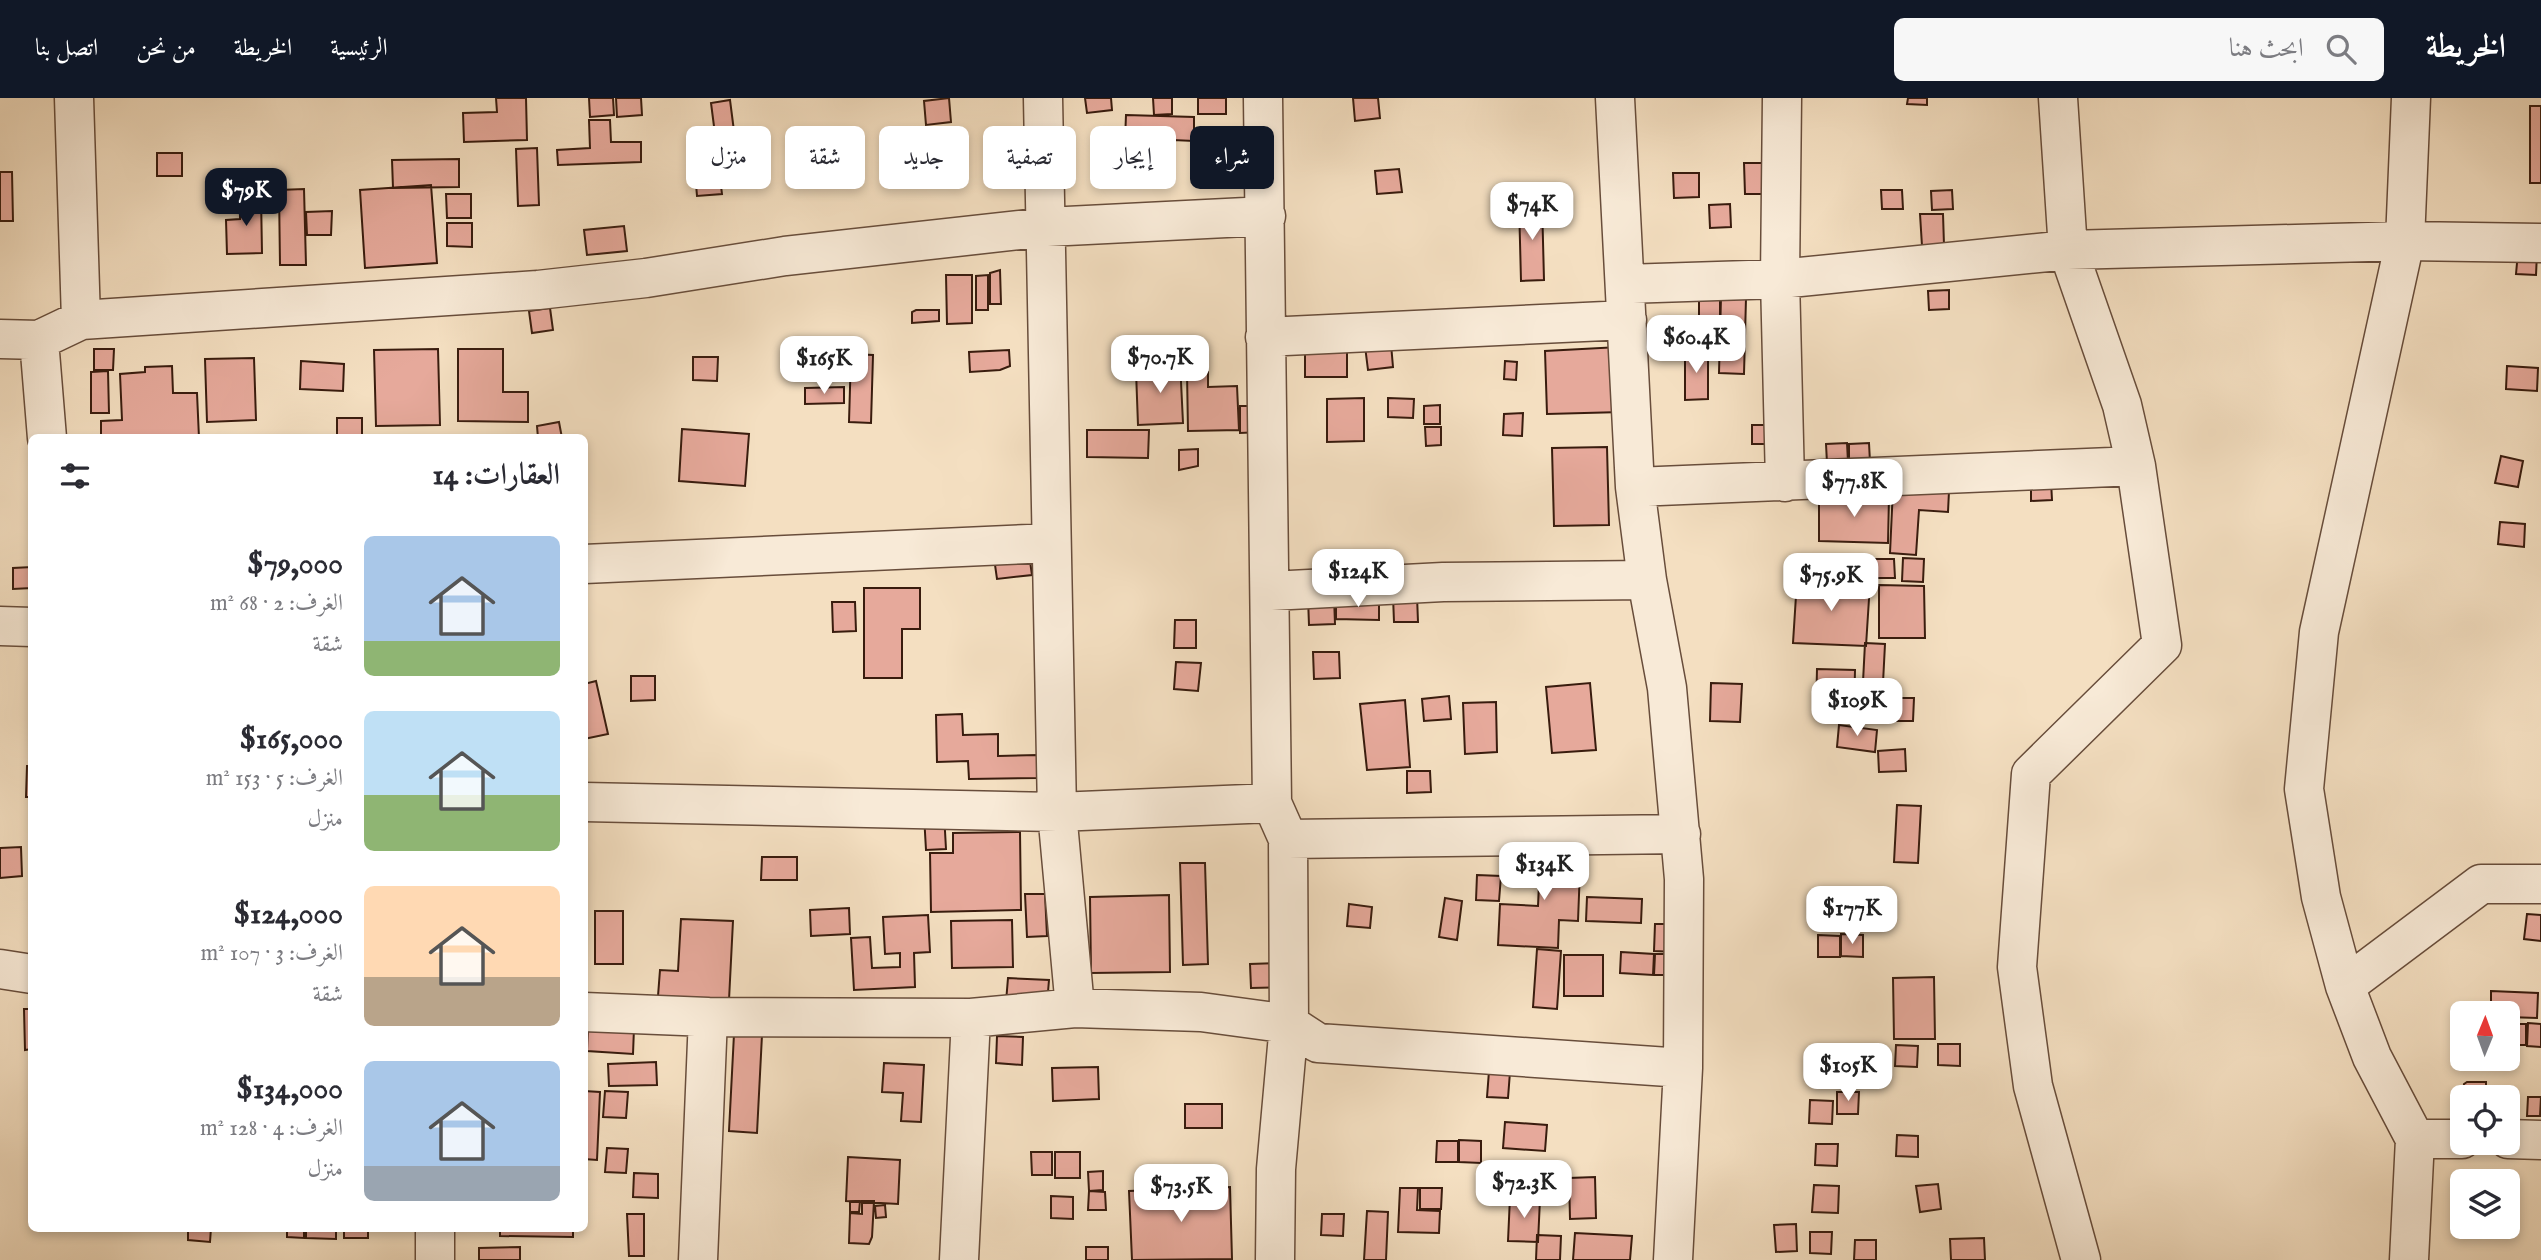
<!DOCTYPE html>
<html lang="ar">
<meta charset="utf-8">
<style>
:root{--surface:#fff;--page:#f7f7f7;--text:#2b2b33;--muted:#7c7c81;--accent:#111827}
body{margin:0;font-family:"IM FELL English",Amiri,serif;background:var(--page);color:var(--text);direction:rtl;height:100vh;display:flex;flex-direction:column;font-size:26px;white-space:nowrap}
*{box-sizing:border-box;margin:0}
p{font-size:23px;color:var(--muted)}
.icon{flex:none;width:38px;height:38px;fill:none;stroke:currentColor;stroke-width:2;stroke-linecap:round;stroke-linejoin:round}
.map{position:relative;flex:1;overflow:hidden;direction:ltr}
.drawer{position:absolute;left:28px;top:336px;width:560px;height:798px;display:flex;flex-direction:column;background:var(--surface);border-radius:10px;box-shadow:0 4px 10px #0003;direction:rtl}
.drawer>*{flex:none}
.banner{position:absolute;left:609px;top:28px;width:665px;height:63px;direction:rtl;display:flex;gap:14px}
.needle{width:46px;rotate:1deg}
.controls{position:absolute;left:2450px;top:903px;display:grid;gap:14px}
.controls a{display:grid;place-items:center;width:70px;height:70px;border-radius:10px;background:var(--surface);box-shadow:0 4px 10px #0003;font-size:35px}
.price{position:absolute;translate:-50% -60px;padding:0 16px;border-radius:14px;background:#fff;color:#222;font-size:23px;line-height:46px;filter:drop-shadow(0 2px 4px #0008)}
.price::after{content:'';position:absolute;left:50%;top:42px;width:21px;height:16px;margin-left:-10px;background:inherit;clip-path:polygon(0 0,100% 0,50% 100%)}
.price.selected{background:var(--accent);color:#fff}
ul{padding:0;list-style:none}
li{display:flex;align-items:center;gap:21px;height:175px;padding:0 28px}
li span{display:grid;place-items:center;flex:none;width:196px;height:140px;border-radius:10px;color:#555}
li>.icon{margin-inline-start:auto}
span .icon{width:84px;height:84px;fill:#fffc;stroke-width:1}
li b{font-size:30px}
h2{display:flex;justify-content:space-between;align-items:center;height:84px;padding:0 28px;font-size:30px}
.pill{padding:0 24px;border-radius:10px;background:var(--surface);box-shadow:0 4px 10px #0003;font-size:24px;line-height:63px}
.pill.selected{background:var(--accent);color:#fff}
header{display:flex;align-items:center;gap:42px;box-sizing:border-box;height:98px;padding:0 35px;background:var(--accent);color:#fff}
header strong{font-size:33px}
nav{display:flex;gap:38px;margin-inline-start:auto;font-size:24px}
.search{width:490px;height:63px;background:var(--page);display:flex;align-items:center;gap:18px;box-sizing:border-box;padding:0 24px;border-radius:10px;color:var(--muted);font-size:26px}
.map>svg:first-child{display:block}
.building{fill:#e6a99b;stroke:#391c0e;stroke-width:2}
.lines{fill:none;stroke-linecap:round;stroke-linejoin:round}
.street-casing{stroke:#684d3b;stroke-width:41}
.street{stroke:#f8ead7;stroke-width:38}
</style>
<header>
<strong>الخريطة</strong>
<div class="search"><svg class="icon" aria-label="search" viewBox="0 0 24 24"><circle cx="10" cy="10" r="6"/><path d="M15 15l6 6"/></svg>ابحث هنا</div>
<nav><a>الرئيسية</a><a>الخريطة</a><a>من نحن</a><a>اتصل بنا</a></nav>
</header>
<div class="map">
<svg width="2541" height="1162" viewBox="0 0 2541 1162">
<rect width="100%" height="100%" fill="#f4dfc1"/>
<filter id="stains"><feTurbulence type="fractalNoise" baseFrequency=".00286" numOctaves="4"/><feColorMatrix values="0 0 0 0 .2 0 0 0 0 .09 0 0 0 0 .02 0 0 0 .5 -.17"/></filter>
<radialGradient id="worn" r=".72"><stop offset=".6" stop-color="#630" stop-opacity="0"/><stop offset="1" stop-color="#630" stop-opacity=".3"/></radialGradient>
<path class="building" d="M496,0h30l1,42 -63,2 -1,-29 34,-1z
M589,0h24l1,17 -24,2z
M616,0h25l1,17 -25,2z
M949,0l2,24 -25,3 -2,-24z
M1085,0h26l1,12 -25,3z
M1153,0h19v16l-18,1z
M1198,0h28v16h-28z
M1353,0h25l2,20 -25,3z
M1908,0h19v7l-20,-1z
M730,2l9,70 -19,3 -9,-70z
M2530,8h11v77h-11z
M1126,17l68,2v24l-21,-1 -1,27 -48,-2z
M589,22h21l1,22h30v20l-83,3 -1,-15 33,-2z
M717,47l2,23 -25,2 -3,-23z
M537,50l2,57 -21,1 -2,-57z
M157,55h25v23h-25z
M459,61v28l-66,1 -1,-28z
M1744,65h27l1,31h-27z
M1399,71l3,23 -25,2 -2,-23z
M719,72l3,24 -25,2 -2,-24z
M0,74h12l1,49h-13z
M1673,75h26v24l-25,1z
M431,87l6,78 -72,5 -5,-78z
M304,91l2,76h-26l-1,-75z
M1881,92h21l1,19h-21z
M1952,92l1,19 -21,1 -1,-19z
M446,96h25v24h-24z
M240,98h21l1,57 -35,1 -1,-34 14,-1z
M1542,104l2,78 -23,1 -2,-78z
M1730,106l1,23 -21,1 -1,-23z
M332,113l-1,24h-24l-1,-23z
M1920,116h23l1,31 -22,1z
M447,125h25v24l-25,-1z
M624,128l3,25 -40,4 -3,-25z
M2518,154l19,1 -1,22 -20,-1z
M1000,172l1,34h-11v-31z
M946,177h26v48l-25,1z
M988,177v35h-12v-34z
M1949,192v19l-20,1 -1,-19z
M1699,197l21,1v22l-21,-2z
M1721,199l25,1 -2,76 -25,-1z
M550,210l3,22 -21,3 -3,-22z
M916,212h23v11l-27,2v-11z
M1391,246l2,23 -25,3 -3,-24z
M1305,248l42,1v30h-42z
M1619,249l3,65 -75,2 -2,-63z
M94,251h20l-1,21h-19z
M438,251l2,76 -64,1 -2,-76z
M458,251h45v43h25v30l-70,-1z
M1009,252l1,16 -10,4 -30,2 -1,-20z
M1685,253h23v48l-23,1z
M851,256l22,1 -2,68 -22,-1z
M693,259h25l-1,24 -24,-1z
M254,260l2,62 -49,2 -2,-63z
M301,263l43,3 -1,27 -43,-2z
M1180,263l3,62 -45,2 -2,-54 21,-1 -1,-7z
M1505,263l12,1 -1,18 -12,-1z
M172,268l1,27h24l2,45h-98v-17l21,-1 -2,-46 25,-2v-5z
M2507,268l31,2 -1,23 -31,-2z
M108,273l1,42h-18v-41z
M1208,274v15l29,-1 2,44 -51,1 -1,-58z
M844,289v16l-39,1v-16z
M1364,300v43l-37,1v-43z
M1388,300l26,1 -1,19 -25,-1z
M1440,307v19h-16v-18z
M1240,308h22v26l-22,1z
M1523,315l-1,23 -19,-1 1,-21z
M337,320h25v20h-25z
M559,324l3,16h-24l-1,-12z
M1752,327h20l1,19h-21z
M1425,329h16v18l-15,1z
M682,331l67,5 -4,52 -66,-5z
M1087,332h62l-1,28 -61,-1z
M1847,345l1,19 -21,1 -1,-19z
M1869,345l1,19 -21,1v-19z
M1607,349l2,78 -55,1 -2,-78z
M1198,351v17l-19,4v-20z
M2501,358l22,5 -5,26 -23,-4z
M2051,383l1,19 -21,1v-19z
M1893,390l56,3 -1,21 -29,-2 -3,45 -26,-2z
M1819,398l70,1 -1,46 -69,-2z
M2500,424l25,2 -1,23 -26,-3z
M1028,449l4,28 -35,4 -4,-28z
M1903,460l21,1 -1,23 -21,-1z
M1873,461h21l1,19h-21z
M32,469v21l-19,1v-21z
M1797,482l73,3 -4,63 -73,-3z
M1879,487l45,1 1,52h-46z
M864,490h56v41h-18v49h-38z
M1393,498h24l1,26h-24z
M1334,499l1,27 -26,1 -1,-27z
M1336,501h43v21l-43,-1z
M832,504h23l1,29 -23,1z
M1175,522h21v28h-22z
M1865,545l20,1 -2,39 -20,-1z
M1313,554h26l1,26 -26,1z
M1176,564l25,1 -3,28 -24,-2z
M1817,571l38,1 -1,45 -38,-1z
M631,578h24v24l-24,1z
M596,583l12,53 -24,5v-55z
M1590,585l6,67 -44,3 -6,-66z
M1711,585l31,1 -2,38 -30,-1z
M1449,598l2,23 -27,2 -2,-22z
M1881,600h33l-1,23h-32z
M1405,602l5,67 -43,3 -7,-66z
M1496,604l1,50 -32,2 -2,-51z
M962,616l1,21 35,-1v22l39,-1 1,23 -69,1 -1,-18 -31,1 -1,-47z
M1839,627l38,5 -2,22 -38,-5z
M1905,651l1,22 -27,1 -1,-21z
M27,668h5v31h-6z
M1407,673h23l1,21 -24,1z
M1897,707l24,1 -3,57 -24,-1z
M944,715l2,36 -20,1 -2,-35z
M1020,734l1,78 -90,2 -1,-59h23v-20z
M1541,741l27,1 -1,29h13l-2,52 -19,-1 -1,28 -60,-3 2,-41 38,2z
M21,749l1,29 -22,2v-30z
M762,759h35v23h-36z
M1180,765h25l3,101 -25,1z
M1477,777l24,1 -2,25 -23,-1z
M1025,796h20l2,42 -20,1z
M1169,797l1,77 -79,1 -1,-76z
M1587,799l55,2 -1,24 -55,-2z
M1445,800l17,3 -5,39 -18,-3z
M1349,806l23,3 -2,21 -23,-2z
M849,810l1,26 -39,2 -1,-26z
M595,813h28v53h-28z
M2527,816l14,1v26l-17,-2z
M928,817l2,37 -16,1 1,34 -61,3 -3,-52 19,-1 2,31 28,-1v-14l-15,1 -2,-37z
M681,821l52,2 -4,79 -71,-4 2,-26 18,1z
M1012,822l1,47 -61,1 -1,-47z
M1655,826h21l-1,28 -21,-1z
M1841,836l22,1v22l-22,-1z
M1818,837l22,1v21h-22z
M1537,851l24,2 -4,58 -24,-2z
M1621,854l33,2 -1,21 -33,-2z
M1655,856h21v21h-22z
M1564,857h39v41h-39z
M1284,865l2,24 -35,1 -1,-24z
M1934,879l1,62h-41l-1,-61z
M1008,880l41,2 -2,24 -41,-2z
M2491,893l47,2 -1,25 -29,-1v-5l-17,-1z
M24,911h8v40l-7,1z
M2528,925l13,1v23l-14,-1z
M2508,926h18v21h-18z
M588,927l46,3 -1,26 -46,-3z
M734,936l28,1 -5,98 -28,-2z
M997,938l26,1 -1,28 -26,-2z
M1938,946h22v22l-22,-1z
M1896,947l22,1 -1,21 -22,-1z
M656,964l1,23 -48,1 -1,-22z
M884,965l40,2 -3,57 -20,-1 2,-28 -21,-1z
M1098,969l1,32 -46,2 -1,-33z
M1489,973l21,1 -2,26 -21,-1z
M2467,984h19v15h-23l1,-13z
M584,993l16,1 -3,68 -13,-1z
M605,993l23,1 -2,26 -23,-1z
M1837,994h22l-1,22h-21z
M2528,999h13l-1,19h-13z
M1810,1002l23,1 -1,23 -23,-1z
M1185,1006h37v24h-37z
M1505,1024l42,3 -2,26 -42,-3z
M1897,1037l21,1v21l-22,-1z
M1459,1042l22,1v22l-22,-1z
M1437,1043h21v21h-22z
M1816,1046h22l-1,22 -22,-1z
M607,1050l21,1 -2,24 -21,-1z
M1031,1054h21v23h-20z
M1055,1054h25v26h-25z
M848,1059l52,3 -2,44 -52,-3z
M1103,1073v19l-14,1 -1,-19z
M634,1075l24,1v24l-25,-1z
M1595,1079l1,41 -26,1 -1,-41z
M1938,1086l3,25 -21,3 -4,-26z
M1814,1087l25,1 -1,27 -26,-1z
M1230,1089l2,72 -100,1 -3,-69z
M1400,1090h18l-1,22 23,1 -1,22 -41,-1z
M1420,1090h22l-1,21h-21z
M1089,1093l16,1 1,18h-18z
M1051,1098l22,1v22l-22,-1z
M1510,1099l30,2 -2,43 -30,-1z
M860,1103l-1,11h-9v-10z
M862,1103h12l-2,36 -3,7 -20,-1 1,-30 12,1z
M885,1107l1,12 -10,1 -1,-12z
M1367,1113l21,1 -2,48h-22z
M627,1116h17v42h-15z
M1322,1116h22l-1,22 -22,-1z
M1796,1126l1,27 -21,1 -2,-27z
M188,1130h23l-1,14 -22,-2z
M287,1130h17v10l-17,-1z
M306,1130h30v11l-30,-1z
M344,1130h24v10h-24z
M500,1130h73v9l-73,-1z
M1810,1134h22l-1,22 -21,-1z
M1575,1135l57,3 -2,24h-57z
M1537,1137l24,1 -1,24h-24z
M1984,1140l1,22h-34l-1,-21z
M1855,1142h21v20h-22z
M520,1149v13h-41v-12z
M1086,1149h22v13h-22z"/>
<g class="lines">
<g class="street-casing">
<path id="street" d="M74,0l7,222
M1043,0l14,714 18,196
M1263,0l9,705 16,36 1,185 -13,145 -1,91
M1615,0l20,389 12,93 20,108 17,191 -1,189 -10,192
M1782,0l-2,181 5,203
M2058,0l10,152 54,155 14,61 26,179 -131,129 -14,193 16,119 48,174
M1625,186l155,-5 288,-29 337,-9 136,2
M1265,239l362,-17
M0,241l39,1 42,-20 457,-30 108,-12 139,-22 262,-29 219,-11
M39,242l8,98
M1635,389l501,-21
M584,466l467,-21
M1271,493l172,-9 204,-2
M0,528l32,1
M584,704l473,10 215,-9
M1288,741l393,-5
M0,871l32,5
M2345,888l136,-102h60
M584,914l124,5 -10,243
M708,919l263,1 104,-10 126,4 88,12 29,19 365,25
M2415,1041h47
M2508,1041l33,1
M435,1162v-32
M959,1162l12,-242
M2409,1162l6,-121 -43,-82 -27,-71 -24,-89 -17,-108 15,-157 86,-391 6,-143"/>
</g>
<use href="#street" class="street"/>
</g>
<rect width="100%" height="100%" filter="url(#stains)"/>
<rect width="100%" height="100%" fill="url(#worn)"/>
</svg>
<div class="controls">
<a><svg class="needle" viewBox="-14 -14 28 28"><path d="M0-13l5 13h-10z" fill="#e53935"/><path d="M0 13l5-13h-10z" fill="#7c7c81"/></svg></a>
<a><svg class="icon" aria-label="locate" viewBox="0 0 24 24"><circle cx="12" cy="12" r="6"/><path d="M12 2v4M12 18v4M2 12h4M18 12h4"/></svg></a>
<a><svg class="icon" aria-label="layers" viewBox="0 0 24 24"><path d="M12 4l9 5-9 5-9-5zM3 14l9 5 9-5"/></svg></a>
</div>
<b class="price selected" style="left:246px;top:130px">$79K</b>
<b class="price" style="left:1532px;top:144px">$74K</b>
<b class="price" style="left:1696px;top:277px">$60.4K</b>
<b class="price" style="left:1160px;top:297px">$70.7K</b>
<b class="price" style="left:824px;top:298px">$165K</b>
<b class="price" style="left:1854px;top:421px">$77.8K</b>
<b class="price" style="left:1358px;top:511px">$124K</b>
<b class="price" style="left:1831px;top:515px">$75.9K</b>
<b class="price" style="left:1857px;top:640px">$109K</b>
<b class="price" style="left:1544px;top:804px">$134K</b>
<b class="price" style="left:1852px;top:848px">$177K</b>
<b class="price" style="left:1848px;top:1005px">$105K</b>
<b class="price" style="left:1524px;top:1122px">$72.3K</b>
<b class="price" style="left:1181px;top:1126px">$73.5K</b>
<div class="banner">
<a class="pill selected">شراء</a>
<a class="pill">إيجار</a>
<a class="pill">تصفية</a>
<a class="pill">جديد</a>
<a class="pill">شقة</a>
<a class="pill">منزل</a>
</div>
<section class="drawer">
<h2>العقارات: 14<svg class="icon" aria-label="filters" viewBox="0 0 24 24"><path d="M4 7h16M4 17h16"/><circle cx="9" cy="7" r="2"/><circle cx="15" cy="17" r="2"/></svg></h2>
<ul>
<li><span style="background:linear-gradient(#a9c7e8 75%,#8fb573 0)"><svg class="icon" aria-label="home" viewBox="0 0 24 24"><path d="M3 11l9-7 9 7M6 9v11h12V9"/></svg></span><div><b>$79,000</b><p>الغرف: 2 · 68 m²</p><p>شقة</p></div></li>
<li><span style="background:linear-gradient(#bfe0f5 60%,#8fb573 0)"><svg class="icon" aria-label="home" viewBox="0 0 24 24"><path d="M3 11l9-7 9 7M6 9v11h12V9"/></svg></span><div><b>$165,000</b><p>الغرف: 5 · 153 m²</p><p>منزل</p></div></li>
<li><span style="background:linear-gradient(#ffd9b3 65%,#b9a48a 0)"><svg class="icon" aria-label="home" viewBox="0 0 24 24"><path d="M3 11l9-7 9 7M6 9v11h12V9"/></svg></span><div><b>$124,000</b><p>الغرف: 3 · 107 m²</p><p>شقة</p></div></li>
<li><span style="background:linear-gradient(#a9c7e8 75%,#9aa5b1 0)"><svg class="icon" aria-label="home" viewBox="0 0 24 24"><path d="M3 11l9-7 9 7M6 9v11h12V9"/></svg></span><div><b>$134,000</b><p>الغرف: 4 · 128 m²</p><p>منزل</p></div></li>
</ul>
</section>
</div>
